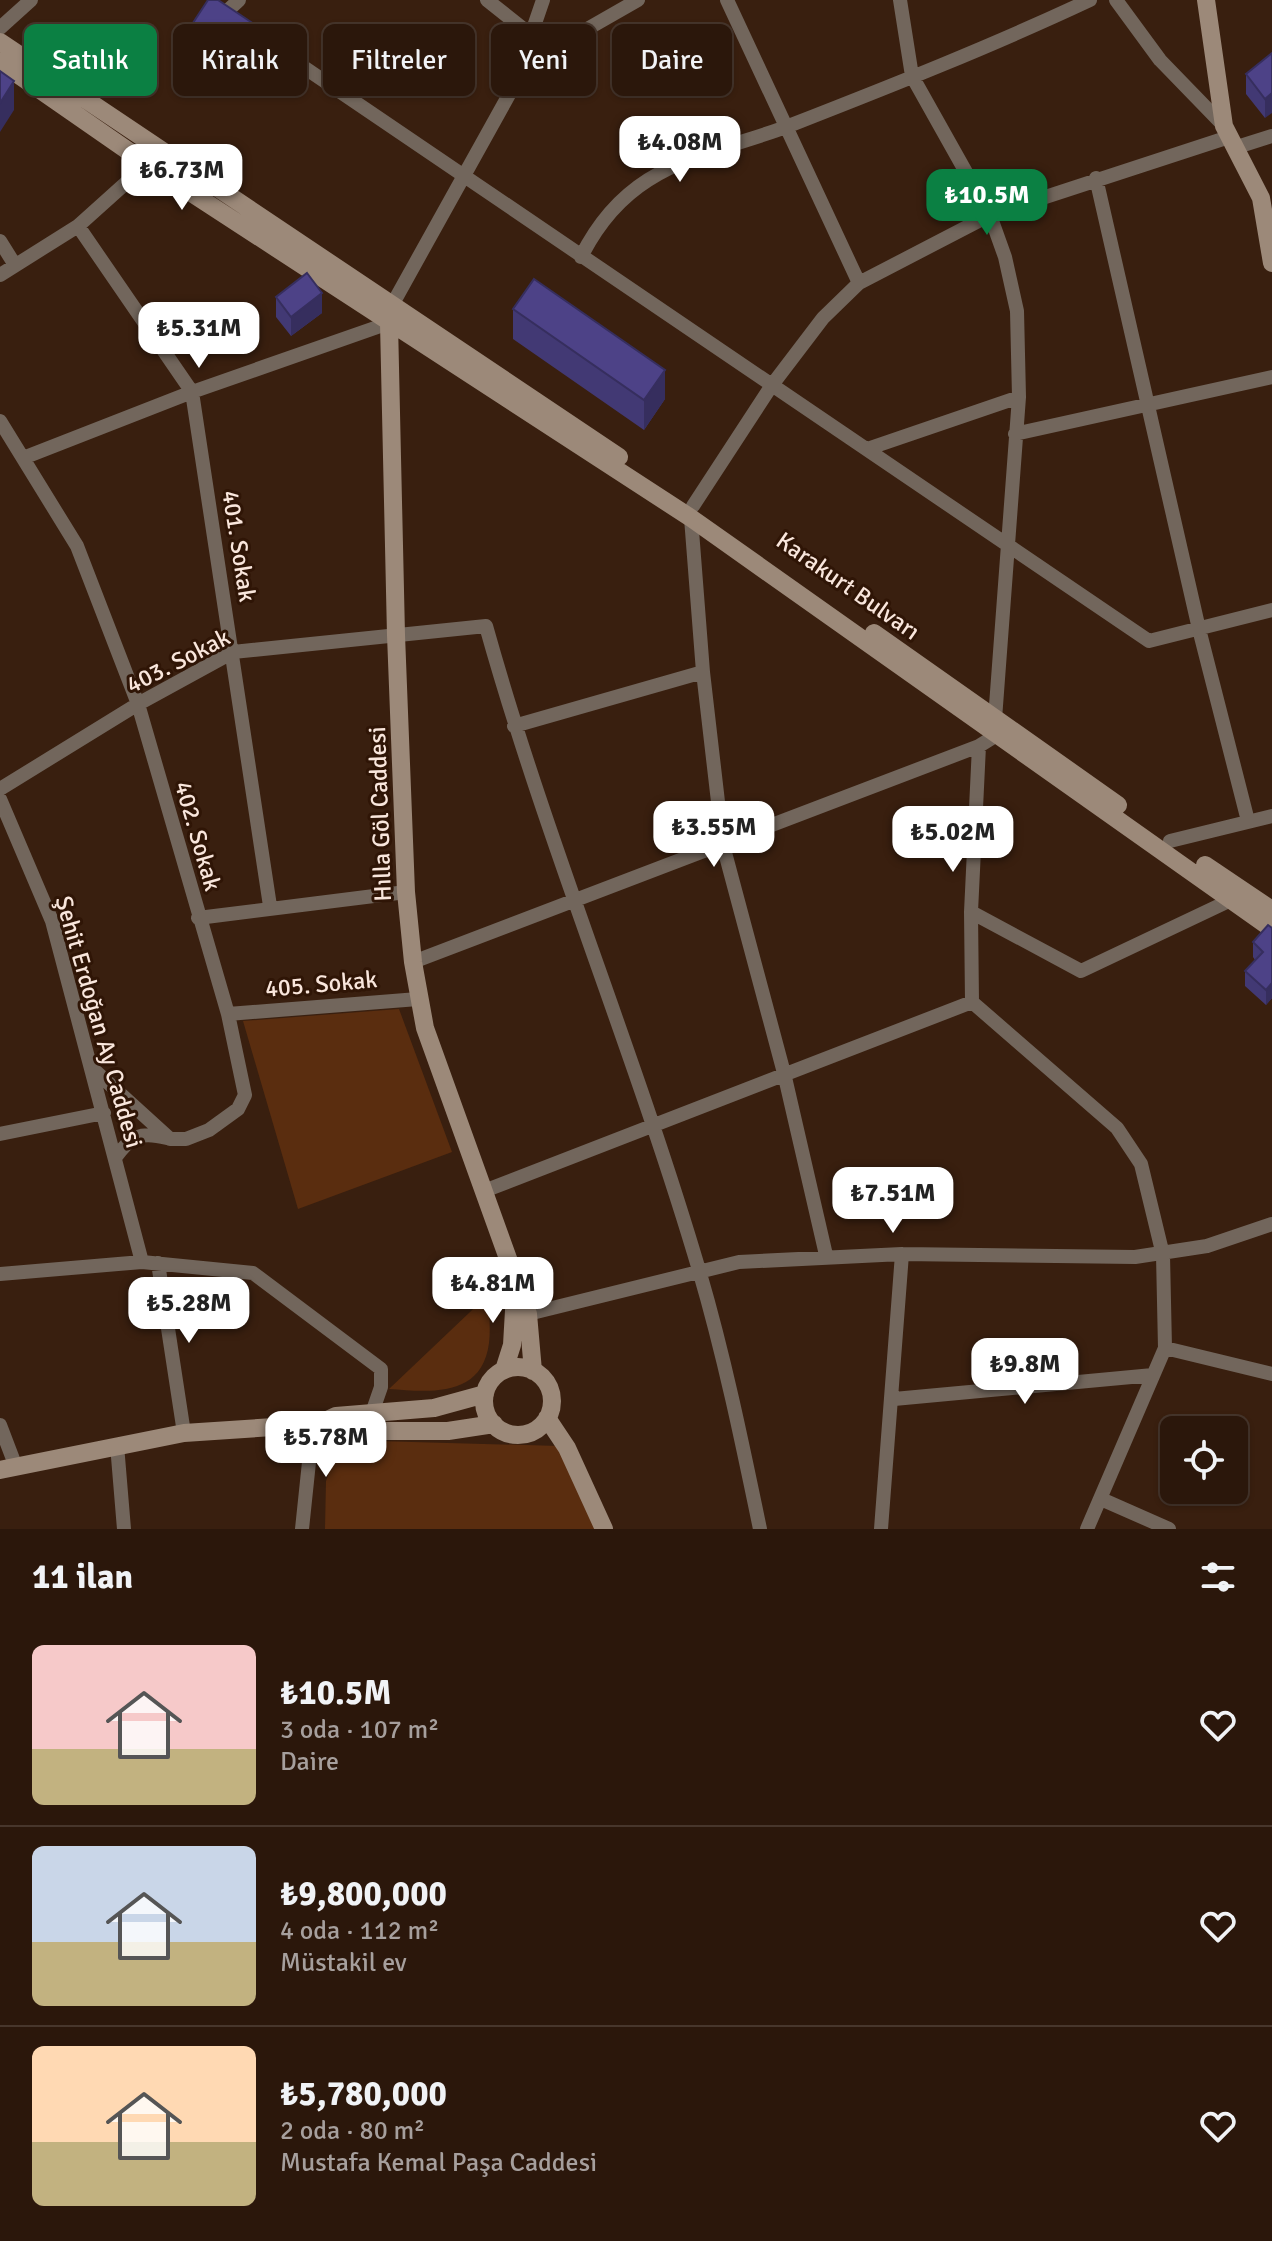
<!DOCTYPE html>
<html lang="tr">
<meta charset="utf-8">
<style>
:root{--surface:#2b170b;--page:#372419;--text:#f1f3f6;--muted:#a69f9d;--line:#47362c;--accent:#0b8043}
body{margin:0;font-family:Signika,sans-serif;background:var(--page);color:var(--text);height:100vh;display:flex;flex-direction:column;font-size:30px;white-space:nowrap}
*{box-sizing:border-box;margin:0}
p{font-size:26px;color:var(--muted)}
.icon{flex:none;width:44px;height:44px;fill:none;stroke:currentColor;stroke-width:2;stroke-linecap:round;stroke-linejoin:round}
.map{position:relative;height:1529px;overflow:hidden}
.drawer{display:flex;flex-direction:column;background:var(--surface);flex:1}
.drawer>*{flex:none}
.guide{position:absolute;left:24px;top:24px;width:800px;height:72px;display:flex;gap:16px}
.fabs{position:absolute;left:1160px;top:1416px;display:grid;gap:16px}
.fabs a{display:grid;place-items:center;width:88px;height:88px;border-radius:12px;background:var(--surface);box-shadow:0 2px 6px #0004,0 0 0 2px var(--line);font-size:40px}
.price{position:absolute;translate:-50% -68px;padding:0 18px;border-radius:16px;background:#fff;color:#222;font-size:26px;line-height:52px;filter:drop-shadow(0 2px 4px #0008)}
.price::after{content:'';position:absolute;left:50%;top:48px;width:24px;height:18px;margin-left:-12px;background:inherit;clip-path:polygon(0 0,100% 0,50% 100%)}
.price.active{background:var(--accent);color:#fff}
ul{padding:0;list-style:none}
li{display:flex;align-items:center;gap:24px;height:200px;padding:0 32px}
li+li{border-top:2px solid var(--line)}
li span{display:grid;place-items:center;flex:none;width:224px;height:160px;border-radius:12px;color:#555}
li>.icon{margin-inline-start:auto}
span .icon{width:96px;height:96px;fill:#fffc;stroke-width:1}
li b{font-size:34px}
h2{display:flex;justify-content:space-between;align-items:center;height:96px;padding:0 32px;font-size:34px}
.chip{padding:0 28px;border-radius:12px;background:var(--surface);box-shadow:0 2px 6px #0004,0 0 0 2px var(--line);font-size:28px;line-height:72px}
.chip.active{background:var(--accent);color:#fff}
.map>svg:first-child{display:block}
.green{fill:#5a2d0f}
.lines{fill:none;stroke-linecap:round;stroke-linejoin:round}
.street{stroke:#72665c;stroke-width:14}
.secondary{stroke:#9c8979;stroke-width:18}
.wall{fill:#423974}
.shaded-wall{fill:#362e5e}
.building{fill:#4d4287;stroke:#362e5e;stroke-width:2}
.labels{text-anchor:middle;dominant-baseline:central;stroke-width:6;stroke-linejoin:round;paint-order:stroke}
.street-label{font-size:24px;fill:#f9e6dc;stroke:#2f1506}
</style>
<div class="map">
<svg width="1272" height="1529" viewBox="0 0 1272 1529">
<rect width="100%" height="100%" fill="#391f0f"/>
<path class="green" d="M399,1009l53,143 -154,57 -55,-188z
M490,1293c-2,17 1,34 -1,50 -7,55 -59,49 -100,46z
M341,1440l218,6 36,83h-270l1,-48z"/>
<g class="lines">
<path class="street" d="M487,0l44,35
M727,0l132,283
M900,0l12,76 78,139 15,42 12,54 2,86 -24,322
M1116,0l44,60 64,66
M225,13l14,-13
M0,28l31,-28
M252,32l897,609 123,-31
M526,64l5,-29 12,-35
M1234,148l38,-12
M1096,178l103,451 49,192
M78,226l114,166 78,514
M0,241l15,24
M581,257c16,-32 37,-58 67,-77 44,-28 95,-36 143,-55 100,-39 201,-79 299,-125
M0,275l78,-49 69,-62
M0,421l77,125 61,158 90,310 17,81 -7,14 -29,21 -23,9h-16l-77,-70
M1015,434l257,-57
M867,449l152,-52
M23,458l169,-66 197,-69 2,-16 135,-243 112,-64
M693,506l79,-121 51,-67 36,-35 131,-68 239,-78
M691,518l12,154 20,173 61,228 42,182
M514,726l189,-54
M979,746l-8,166 1,90 145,126 24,36 22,91 2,93 -78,181
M0,789l138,-85 95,-52 253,-26c61,218 149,427 213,644 25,85 43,172 61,259
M0,799l52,122 90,341
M1170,841l102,-25
M971,912l110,59 152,-72
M198,918l208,-26
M413,962l566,-216 16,-10
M228,1014l190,-15
M0,1134l104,-21
M115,1158c16,-22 25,-27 52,-20
M484,1191l488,-189
M158,1263l26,170
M0,1274l142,-12 111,11 128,96v18l-9,26
M528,1314l211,-52 163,-8 233,3 72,-11 65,-22
M1165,1348l107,26
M894,1399l259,-24
M0,1425l16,42
M117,1445l7,84
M1101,1499l68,30
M302,1529l11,-105
M881,1529l21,-275"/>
<path class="secondary" d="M1206,0l18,126 37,72 11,65
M0,42l619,415
M0,62l147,102 544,354 581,411
M389,323l7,312 10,257 7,70 12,66 103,286 5,57
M874,633l244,172
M1205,865l67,45
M484 1401a34 34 0 1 1 68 0a34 34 0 1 1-68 0Z
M504,1370l8,-25 3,-52
M547,1418l20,30 37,81
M319,1424l16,7h113l46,-7
M0,1470l184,-37 135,-9 17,-8 98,-8 51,-14"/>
</g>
<path class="wall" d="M189,29l77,32 -22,34 -55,-36z
M1272,53l-7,65 -19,-24v-20z
M276,297l46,16 -31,23 -15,-19z
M513,309l152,90 -21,31 -131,-91z
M1272,928v70l-6,7 -21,-19v-15l10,-11 -2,-3v-15z"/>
<path class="shaded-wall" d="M266,32v29l-22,34v-30z
M14,81v29l-14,22v-29z
M1272,93v20l-7,5v-19z
M322,293v20l-31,23v-19z
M665,370v29l-21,31v-30z
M1272,983v15l-6,7v-15z"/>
<path class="building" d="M208,0h10l48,32 -22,33 -55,-36z
M1272,53v40l-7,6 -19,-25z
M0,71l14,10 -14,22z
M307,273l15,20 -31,24 -15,-20z
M534,279l131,91 -21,30 -131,-91z
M1268,925l4,3v55l-6,7 -21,-19 18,-19 -10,-10z"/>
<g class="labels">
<g class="street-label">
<text transform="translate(239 546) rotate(81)">401. Sokak</text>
<text transform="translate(848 586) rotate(35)">Karakurt Bulvarı</text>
<text transform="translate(178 661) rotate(-27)">403. Sokak</text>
<text transform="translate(380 814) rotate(-92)">Hılla Göl Caddesi</text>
<text transform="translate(198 836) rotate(74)">402. Sokak</text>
<text transform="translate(321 984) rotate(-5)">405. Sokak</text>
<text transform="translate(99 1022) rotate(74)">Şehit Erdoğan Ay Caddesi</text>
</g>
</g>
</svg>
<div class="fabs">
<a><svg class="icon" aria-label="locate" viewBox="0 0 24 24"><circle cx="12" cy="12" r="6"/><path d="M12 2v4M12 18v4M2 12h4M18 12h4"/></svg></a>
</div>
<b class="price" style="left:680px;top:184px">₺4.08M</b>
<b class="price" style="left:182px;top:212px">₺6.73M</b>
<b class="price active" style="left:987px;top:237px">₺10.5M</b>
<b class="price" style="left:199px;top:370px">₺5.31M</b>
<b class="price" style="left:714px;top:869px">₺3.55M</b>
<b class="price" style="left:953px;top:874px">₺5.02M</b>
<b class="price" style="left:893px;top:1235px">₺7.51M</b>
<b class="price" style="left:493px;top:1325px">₺4.81M</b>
<b class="price" style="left:189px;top:1345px">₺5.28M</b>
<b class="price" style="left:1025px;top:1406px">₺9.8M</b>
<b class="price" style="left:326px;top:1479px">₺5.78M</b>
<div class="guide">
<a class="chip active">Satılık</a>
<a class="chip">Kiralık</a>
<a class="chip">Filtreler</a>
<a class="chip">Yeni</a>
<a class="chip">Daire</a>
</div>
</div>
<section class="drawer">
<h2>11 ilan<svg class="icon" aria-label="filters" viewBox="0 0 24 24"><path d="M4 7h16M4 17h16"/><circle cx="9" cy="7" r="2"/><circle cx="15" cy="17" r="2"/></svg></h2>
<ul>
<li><span style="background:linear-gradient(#f6c9c9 65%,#c2b280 0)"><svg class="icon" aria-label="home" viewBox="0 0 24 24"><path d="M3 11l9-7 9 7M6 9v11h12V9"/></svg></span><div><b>₺10.5M</b><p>3 oda · 107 m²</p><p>Daire</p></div><svg class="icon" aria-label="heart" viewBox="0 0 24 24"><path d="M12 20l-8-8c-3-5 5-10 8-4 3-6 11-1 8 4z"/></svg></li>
<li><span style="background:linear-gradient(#c9d6e8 60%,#c2b280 0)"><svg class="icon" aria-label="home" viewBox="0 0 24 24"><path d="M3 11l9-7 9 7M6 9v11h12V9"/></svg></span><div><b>₺9,800,000</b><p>4 oda · 112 m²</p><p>Müstakil ev</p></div><svg class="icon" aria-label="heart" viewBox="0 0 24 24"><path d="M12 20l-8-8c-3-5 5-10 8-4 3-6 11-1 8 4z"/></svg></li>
<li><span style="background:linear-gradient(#ffd9b3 60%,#c2b280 0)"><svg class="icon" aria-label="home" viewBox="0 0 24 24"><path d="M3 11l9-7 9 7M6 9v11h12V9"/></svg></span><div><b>₺5,780,000</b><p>2 oda · 80 m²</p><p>Mustafa Kemal Paşa Caddesi</p></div><svg class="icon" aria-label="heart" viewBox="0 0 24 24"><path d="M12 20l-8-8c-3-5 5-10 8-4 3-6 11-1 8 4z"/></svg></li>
</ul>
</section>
